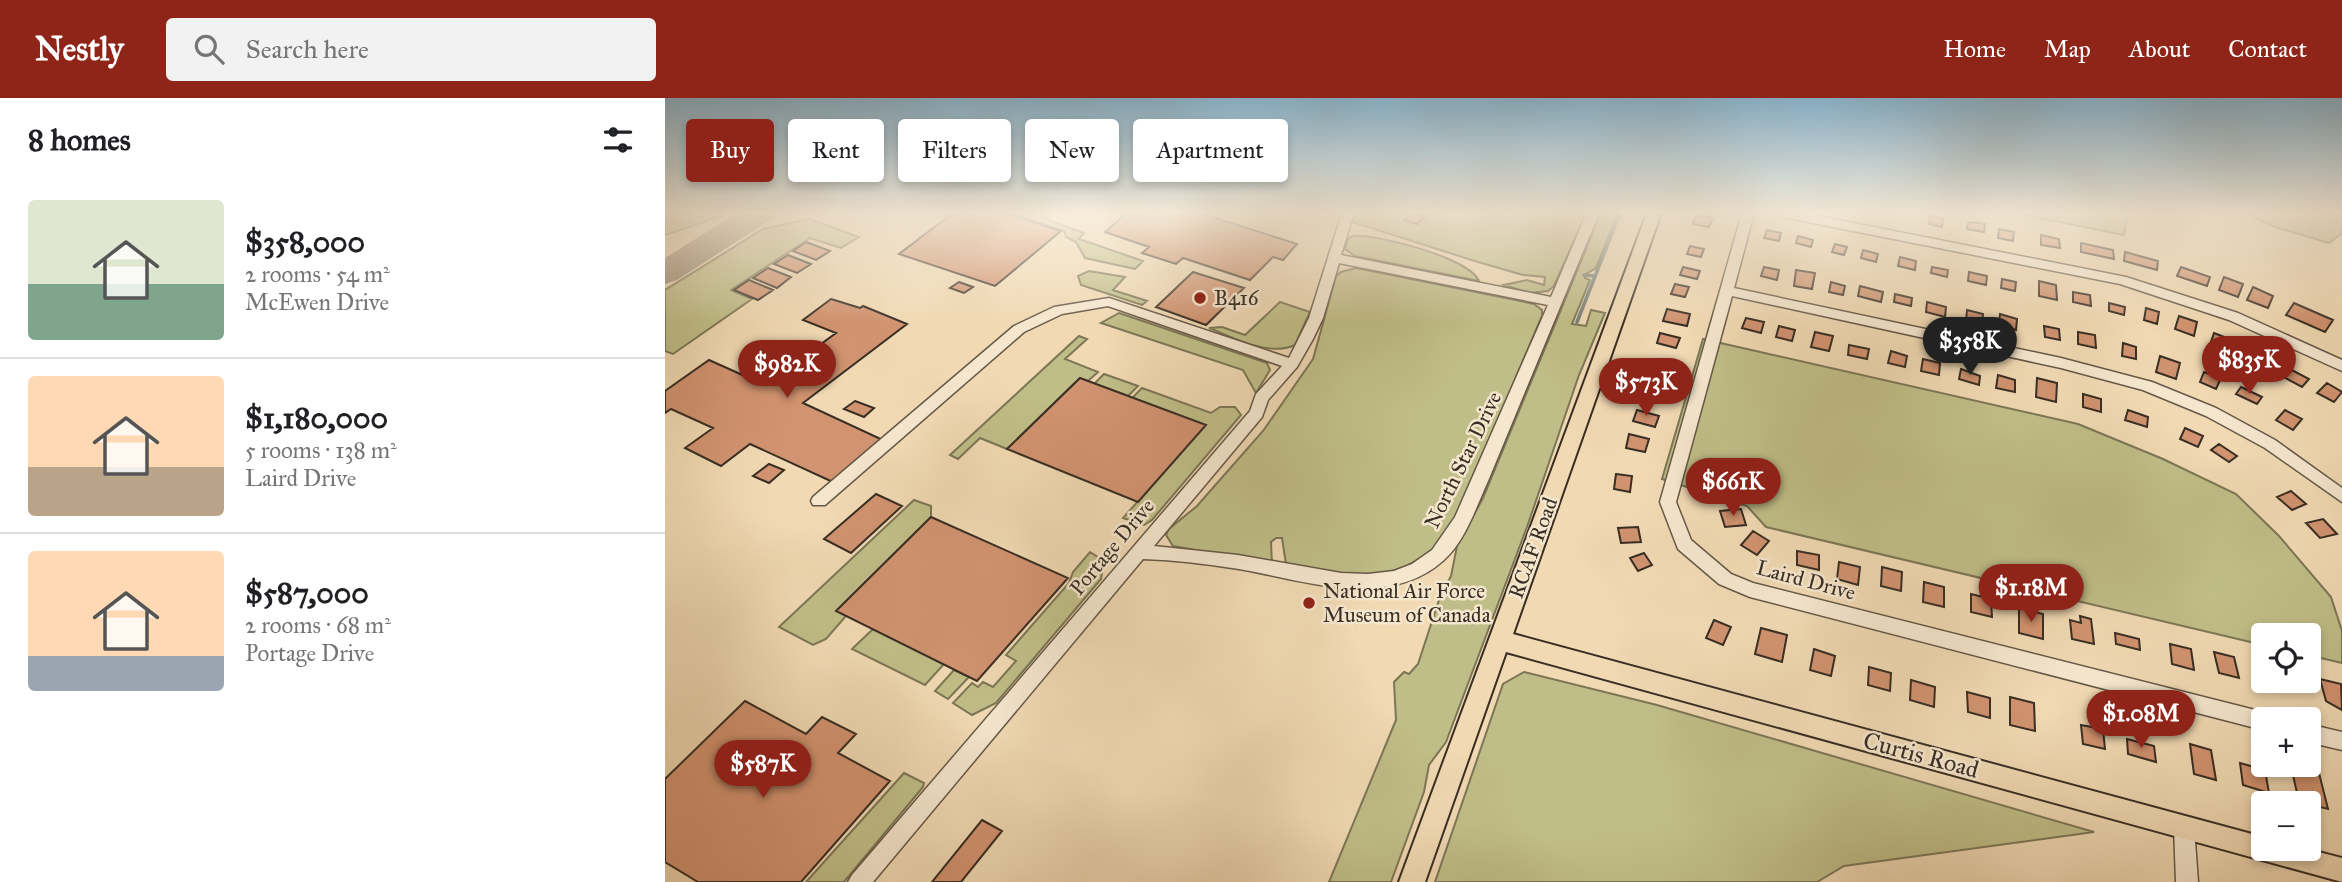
<!DOCTYPE html>
<meta charset="utf-8">
<style>
:root{--surface:#fff;--page:#f2f2f2;--text:#202124;--muted:#757577;--line:#e0e0e0;--accent:#8f2418}
body{margin:0;font-family:"IM FELL Great Primer",serif;background:var(--page);color:var(--text);height:100vh;display:flex;flex-direction:column;font-size:26px;white-space:nowrap}
*{box-sizing:border-box;margin:0}
p{font-size:23px;color:var(--muted)}
.icon{flex:none;width:38px;height:38px;fill:none;stroke:currentColor;stroke-width:2;stroke-linecap:round;stroke-linejoin:round}
.map{position:relative;flex:1;overflow:hidden}
.drawer{display:flex;flex-direction:column;background:var(--surface);width:665px}
.drawer>*{flex:none}
.guide{position:absolute;left:21px;top:21px;width:665px;height:63px;display:flex;gap:14px}
.controls{position:absolute;left:1586px;top:525px;display:grid;gap:14px}
.controls a{display:grid;place-items:center;width:70px;height:70px;border-radius:7px;background:var(--surface);box-shadow:0 4px 10px #0003;font-size:35px}
.price{position:absolute;translate:-50% -60px;padding:0 16px;border-radius:24px;background:var(--accent);color:#fff;font-size:23px;line-height:46px;filter:drop-shadow(0 2px 4px #0008)}
.price::after{content:'';position:absolute;left:50%;top:42px;width:21px;height:16px;margin-left:-10px;background:inherit;clip-path:polygon(0 0,100% 0,50% 100%)}
.price.current{background:#222;color:#fff}
ul{padding:0;list-style:none}
li{display:flex;align-items:center;gap:21px;height:175px;padding:0 28px}
li+li{border-top:2px solid var(--line)}
li span{display:grid;place-items:center;flex:none;width:196px;height:140px;border-radius:7px;color:#555}
li>.icon{margin-inline-start:auto}
span .icon{width:84px;height:84px;fill:#fffc;stroke-width:1}
li b{font-size:30px}
h2{display:flex;justify-content:space-between;align-items:center;height:84px;padding:0 28px;font-size:30px}
.tag{padding:0 24px;border-radius:7px;background:var(--surface);box-shadow:0 4px 10px #0003;font-size:24px;line-height:63px}
.tag.current{background:var(--accent);color:#fff}
header{display:flex;align-items:center;gap:42px;box-sizing:border-box;height:98px;padding:0 35px;background:var(--accent);color:#fff}
header strong{font-size:33px}
nav{display:flex;gap:38px;margin-inline-start:auto;font-size:24px}
.search{width:490px;height:63px;background:var(--page);display:flex;align-items:center;gap:18px;box-sizing:border-box;padding:0 24px;border-radius:7px;color:var(--muted);font-size:26px}
main{display:flex;flex:1;min-height:0}
.map>svg:first-child{display:block}
.green{fill:#c0be88;stroke:#7c7656;stroke-width:2}
.lines{fill:none;stroke-linecap:round;stroke-linejoin:round}
.stream{stroke:#738179;stroke-width:3.5}
.taxiway{fill:#94846c;fill-rule:evenodd}
.building{fill:#d19370;stroke:#382e24;stroke-width:2}
.minor-casing{stroke:#665948;stroke-width:3}
.major-casing{stroke:#382e24;stroke-width:4}
.minor{fill:#f5e6ce;fill-rule:evenodd}
.major{fill:#f0d9b3;fill-rule:evenodd}
.poi-dot{fill:#8f2418;stroke:#f5e6ce;stroke-width:2.5}
.labels{text-anchor:middle;dominant-baseline:central;stroke-width:5;stroke-linejoin:round;paint-order:stroke}
.poi-label{font-size:21px;fill:#382e24;stroke:#f5e6ce;text-anchor:start}
.street-label{font-size:21px;fill:#382e24;stroke:#f5e6ce}
.near-street-label{font-size:24px;fill:#382e24;stroke:#f5e6ce}
</style>
<header>
<strong>Nestly</strong>
<div class="search"><svg class="icon" aria-label="search" viewBox="0 0 24 24"><circle cx="10" cy="10" r="6"/><path d="M15 15l6 6"/></svg>Search here</div>
<nav><a>Home</a><a>Map</a><a>About</a><a>Contact</a></nav>
</header>
<main>
<section class="drawer">
<h2>8 homes<svg class="icon" aria-label="filters" viewBox="0 0 24 24"><path d="M4 7h16M4 17h16"/><circle cx="9" cy="7" r="2"/><circle cx="15" cy="17" r="2"/></svg></h2>
<ul>
<li><span style="background:linear-gradient(#dfe7d0 60%,#7fa58c 0)"><svg class="icon" aria-label="home" viewBox="0 0 24 24"><path d="M3 11l9-7 9 7M6 9v11h12V9"/></svg></span><div><b>$358,000</b><p>2 rooms · 54 m²</p><p>McEwen Drive</p></div></li>
<li><span style="background:linear-gradient(#ffd9b3 65%,#b9a48a 0)"><svg class="icon" aria-label="home" viewBox="0 0 24 24"><path d="M3 11l9-7 9 7M6 9v11h12V9"/></svg></span><div><b>$1,180,000</b><p>5 rooms · 138 m²</p><p>Laird Drive</p></div></li>
<li><span style="background:linear-gradient(#ffd9b3 75%,#9aa5b1 0)"><svg class="icon" aria-label="home" viewBox="0 0 24 24"><path d="M3 11l9-7 9 7M6 9v11h12V9"/></svg></span><div><b>$587,000</b><p>2 rooms · 68 m²</p><p>Portage Drive</p></div></li>
</ul>
</section>
<div class="map">
<svg width="1677" height="784" viewBox="0 0 1677 784">
<rect width="100%" height="100%" fill="#f0d9b3"/>
<filter id="stains"><feTurbulence type="fractalNoise" baseFrequency=".00286" numOctaves="4"/><feColorMatrix values="0 0 0 0 .2 0 0 0 0 .09 0 0 0 0 .02 0 0 0 .5 -.17"/></filter>
<radialGradient id="worn" r=".72"><stop offset=".6" stop-color="#630" stop-opacity="0"/><stop offset="1" stop-color="#630" stop-opacity=".3"/></radialGradient>
<path class="green" d="M0,115h65l-65,22z
M355,115h31l-6,6 39,14 -5,6 64,22 -8,8 -50,-11 -9,-16 -10,-5 -2,-6 -47,-16z
M691,115h230l-32,73 -6,5 -18,2 -26,-8 23,-5 17,5 1,-8 -22,-2 -45,-13 -126,-40z
M936,115h17l-22,55 -10,6 -1,4 5,2 -18,44 14,2 5,-16 14,3 -26,62 -52,152 -81,215 -17,23 -5,27 -33,90h-62l67,-162 -2,-38 10,-10 5,2 9,-10 22,-67 11,-21 6,-30 26,-48z
M1349,115h114l-4,22z
M1581,115h96v20l-13,10 -54,-16z
M144,121l50,18 -18,11 -31,-10 -79,52 21,9 -79,55 -8,-3v-61l98,-61z
M688,138c25,-2 116,22 126,45l-124,-25 -10,-7 3,-10z
M691,170l164,33 14,3 8,6v6l-85,200 -24,35 -32,18 -30,6h-19l-66,-11 -4,-26h-6l-5,4 1,22 -99,-18 -7,-11 3,-6 28,-23 66,-75 50,-72 23,-83 5,-4z
M424,173l36,6 -12,13 34,11 -5,4 -61,-20 -3,-9z
M615,204l30,10 -15,33c-27,12 -60,-7 -86,-17l13,-1 23,8z
M454,215l148,50 3,7 -14,23 -13,-23 -142,-47z
M414,238l8,3 -22,20 33,13 -10,9 -9,-2 -72,70 -27,-11 -22,21 -8,-4z
M1038,241l375,85 85,35 73,35 43,42 52,61 11,34v32l-34,-8v-20h-45v10l-497,-118 -19,-21 -85,-27z
M439,276l34,12 -10,10 -34,-12z
M477,290l69,25 9,-6h15l6,8 -89,105 -8,5 -21,-7 82,-92 -73,-28z
M249,402l17,6v11l-94,93 9,6 -20,23 -13,6 -34,-18z
M425,454l14,9 -3,18 -105,124 -24,12 -19,-12 19,-20 6,4 5,-5 10,5 23,-26 -10,-6 63,-72 4,-11z
M208,531l71,35 -19,21 -73,-36z
M289,572l15,7 -21,22 -13,-8z
M859,574l133,33 437,127 -250,34 -27,16h-382l68,-198z
M239,675l20,10 -1,4 -79,95h-38z"/>
<g class="lines">
<path class="stream" d="M919,177l10,1
M912,224l43,-109"/>
<path class="taxiway" d="M72,115h37l-4,7 -93,60 -12,4v-26z"/>
</g>
<path class="building" d="M288,115h53l55,18 -66,55 -96,-32z
M462,115h73l97,31 -14,16 -10,-3 -23,23 -67,-22 -7,6 -34,-11 7,-6 -44,-15z
M746,115h5l9,3 -8,8 -13,-4z
M1031,117l17,3 -4,9 -16,-3z
M1265,118l13,2 -1,9 -13,-3z
M1308,124l12,2 -1,8 -17,-3 1,-6z
M1334,131l15,3 -1,9 -15,-3z
M1102,132l14,3 -2,8 -15,-3z
M1376,137l18,4 1,9 -19,-3z
M1133,138l15,4 -2,7 -15,-4z
M141,144l24,9 -14,9 -23,-9z
M1416,145l32,7 1,9 -33,-7z
M1170,146l12,3 -3,8 -12,-3z
M1025,148l14,3 -3,8 -14,-3z
M1198,152l15,4 -2,8 -15,-4z
M1460,154l33,9 -1,9 -33,-9z
M123,157l23,9 -14,9 -23,-9z
M1235,159l16,4 -1,9 -17,-4z
M1018,169l17,4 -3,8 -17,-4z
M1099,169l15,3 -2,10 -16,-4z
M1267,169l16,3 -1,7 -16,-4z
M1516,169l29,10 -3,9 -30,-10z
M103,170l23,9 -14,11 -24,-10z
M1131,172l19,3 -3,16 -18,-3z
M528,174l51,16 -38,37 -50,-18z
M1304,174l18,4 -1,9 -18,-4z
M1559,179l19,7 -5,13 -19,-7z
M1337,181l14,3 -1,9 -14,-3z
M84,182l24,10 -15,10 -24,-10z
M1374,183l17,4 1,15 -18,-4z
M294,184l14,5 -9,6 -14,-5z
M1166,184l14,4 -2,9 -14,-3z
M1010,186l14,3 -4,10 -14,-3z
M1195,188l23,6 -2,10 -23,-6z
M1588,189l20,9 -5,12 -21,-8z
M1408,194l17,3 1,11 -18,-4z
M1230,196l17,4 -1,8 -17,-4z
M166,201l29,9 3,-2 44,18 -104,79 82,38 -50,42 -85,-39 -29,22 -36,-18 28,-20 -42,-19 -6,4v-22l44,-31 56,25 71,-52 -33,-13z
M1262,204l19,5 -1,10 -19,-5z
M1444,205l16,4 -1,8 -15,-4z
M1629,205l39,17 -8,12 -39,-17z
M1481,210l13,4 -2,12 -13,-4z
M1002,211l23,5 -3,12 -24,-5z
M1302,212l16,4 -1,11 -16,-4z
M1335,216l17,5 -1,11 -17,-5z
M1514,218l18,6 -3,14 -19,-7z
M1081,220l18,4 -3,11 -19,-5z
M1114,228l16,4 -3,11 -16,-4z
M1379,228l15,3 1,11 -15,-3z
M1150,234l18,4 -4,15 -18,-4z
M1413,234l17,3 1,13 -18,-4z
M995,235l20,5 -4,10 -19,-5z
M1549,235l28,11 -4,9 -27,-11z
M1458,245l13,4v12l-14,-3z
M1184,247l20,4 -2,10 -19,-4z
M1588,252l19,10 -6,6 -19,-9z
M1226,253l16,5 -2,11 -17,-4z
M1495,258l20,7 -4,16 -20,-7z
M1258,261l17,4 -1,12 -18,-4z
M990,262l16,4 -3,11 -17,-4z
M1623,270l21,11 -7,8 -22,-12z
M1296,271l19,7 -1,9 -20,-6z
M1539,274l17,6 -5,11 -16,-7z
M1333,277l17,5v12l-19,-4z
M415,280l126,47 -68,77 -131,-53z
M1372,280l20,5 -1,19 -20,-5z
M979,283l15,3 -4,14 -14,-4z
M1662,285l15,9 -8,10 -17,-9z
M1576,289l21,10 -5,7 -21,-10z
M1418,296l18,5v13l-18,-5z
M190,303l19,7 -10,9 -20,-8z
M972,312l22,6 -4,11 -22,-6z
M1463,312l20,7 -1,10 -22,-7z
M1620,312l17,9 -9,11 -17,-10z
M1520,330l18,8 -5,11 -18,-8z
M964,336l20,5 -4,13 -19,-4z
M1554,346l18,12 -8,6 -18,-12z
M104,366l15,6 -15,13 -16,-7z
M951,376l16,2 -2,16 -16,-3z
M1626,393l15,13 -14,6 -15,-13z
M211,396l26,12 -51,47 -27,-14z
M1076,411l5,16 -21,2 -5,-16z
M266,419l137,61 -91,103 -141,-70z
M1658,421l14,15 -17,4 -14,-15z
M973,429l3,15 -20,1 -3,-15z
M1088,433l16,10 -12,14 -16,-10z
M1132,453l22,4v15l-22,-5z
M979,455l8,12 -14,6 -8,-13z
M1174,464l21,5 -2,18 -21,-6z
M1217,469l20,5 -1,19 -20,-5z
M1259,484l20,5v20l-21,-5z
M1306,496l20,5 1,18 -21,-5z
M1354,510l24,6v25l-24,-6z
M1415,518l11,3 3,25 -22,-5 -2,-19 11,3z
M1049,522l17,7 -8,18 -17,-7z
M1096,530l26,7 -5,27 -27,-8z
M1450,535l24,6 1,11 -24,-6z
M1505,546l21,5 3,21 -22,-6z
M1149,551l21,7 -4,20 -21,-6z
M1549,554l20,5 5,21 -20,-5z
M1204,569l22,6 -1,18 -22,-6z
M1655,581l21,5 1,26 -16,-9z
M1246,582l24,7 -1,20 -24,-7z
M1302,594l23,6v20l-22,-6z
M1345,599l24,6 1,28 -25,-6z
M80,603l61,33 16,-17 34,17 -18,19 52,28 -89,101h-103l-33,-20v-83z
M1416,627l22,4 2,20 -22,-5z
M1462,641l27,7 2,16 -28,-8z
M1525,646l21,6 5,30 -22,-6z
M1575,665l25,7 4,23 -26,-8z
M1626,668l28,7 9,36 -29,-7z
M317,722l20,11 -41,51h-29z"/>
<g class="lines">
<g class="minor-casing">
<path id="minor" d="M677,115h12l-13,42 210,42 36,-84h12l-111,268c-12,26 -22,59 -44,79 -56,51 -141,20 -205,9 -32,-5 -64,-9 -96,-10l-270,323h-25l4,-7 398,-464 6,-17 26,-28 -174,-60 -46,8 -38,18 -199,173h-12l-2,-4 2,-4 201,-171 40,-19 55,-9 180,60 20,-40zM674,165l209,42 -93,212 -23,33 -20,14 -18,7 -26,3 -27,-1 -103,-18 -84,-9 108,-129 6,-17 29,-33 16,-28 10,-21z
M1077,115h12l-20,75 327,70 91,24 64,26 59,32 67,48v14l-77,-54 -59,-32 -63,-26 -82,-22 -329,-72 -56,206 15,38 40,34 22,9 510,129 7,3 2,4h-9v11l-513,-133 -31,-13 -41,-35 -18,-47z
M1112,115h26l323,64 112,36 104,47v11l-113,-51 -109,-36 -337,-67z
M1643,626l34,8v18l-34,-8z
M1519,719l7,3 3,7 4,55h-22l-2,-55 3,-7z"/>
</g>
<g class="major-casing">
<path id="major" d="M982,115h14l-148,421 750,203v12h44l35,9v24l-836,-230 -81,230h-26z"/>
</g>
<use href="#minor" class="minor"/>
<use href="#major" class="major"/>
</g>
<linearGradient id="sky" x2="0" y2="1"><stop stop-color="#89b6d2"/><stop offset="0.51" stop-color="#f8eedd"/><stop offset="1" stop-color="#f8eedd" stop-opacity="0"/></linearGradient>
<rect width="1677" height="225" fill="url(#sky)"/>
<g class="poi-dot">
<circle cx="535" cy="200" r="7"/>
<circle cx="644" cy="505" r="7"/>
</g>
<g class="labels">
<g class="poi-label">
<text x="549" y="200">B416</text>
<text x="658" y="493">National Air Force<tspan x="658" dy="24">Museum of Canada</tspan></text>
</g>
<g class="street-label">
<text transform="translate(798 362) rotate(-64)">North Star Drive</text>
<text transform="translate(447 449) rotate(-50)">Portage Drive</text>
<text transform="translate(868 450) rotate(-70)">RCAF Road</text>
<text transform="translate(1141 482) rotate(15)">Laird Drive</text>
</g>
<g class="near-street-label">
<text transform="translate(1256 657) rotate(15)">Curtis Road</text>
</g>
</g>
<rect width="100%" height="100%" filter="url(#stains)"/>
<rect width="100%" height="100%" fill="url(#worn)"/>
</svg>
<div class="controls">
<a><svg class="icon" aria-label="locate" viewBox="0 0 24 24"><circle cx="12" cy="12" r="6"/><path d="M12 2v4M12 18v4M2 12h4M18 12h4"/></svg></a>
<a>+</a>
<a>−</a>
</div>
<b class="price current" style="left:1305px;top:279px">$358K</b>
<b class="price" style="left:1584px;top:298px">$835K</b>
<b class="price" style="left:122px;top:302px">$982K</b>
<b class="price" style="left:981px;top:320px">$573K</b>
<b class="price" style="left:1068px;top:420px">$661K</b>
<b class="price" style="left:1366px;top:526px">$1.18M</b>
<b class="price" style="left:1476px;top:652px">$1.08M</b>
<b class="price" style="left:98px;top:702px">$587K</b>
<div class="guide">
<a class="tag current">Buy</a>
<a class="tag">Rent</a>
<a class="tag">Filters</a>
<a class="tag">New</a>
<a class="tag">Apartment</a>
</div>
</div>
</main>
